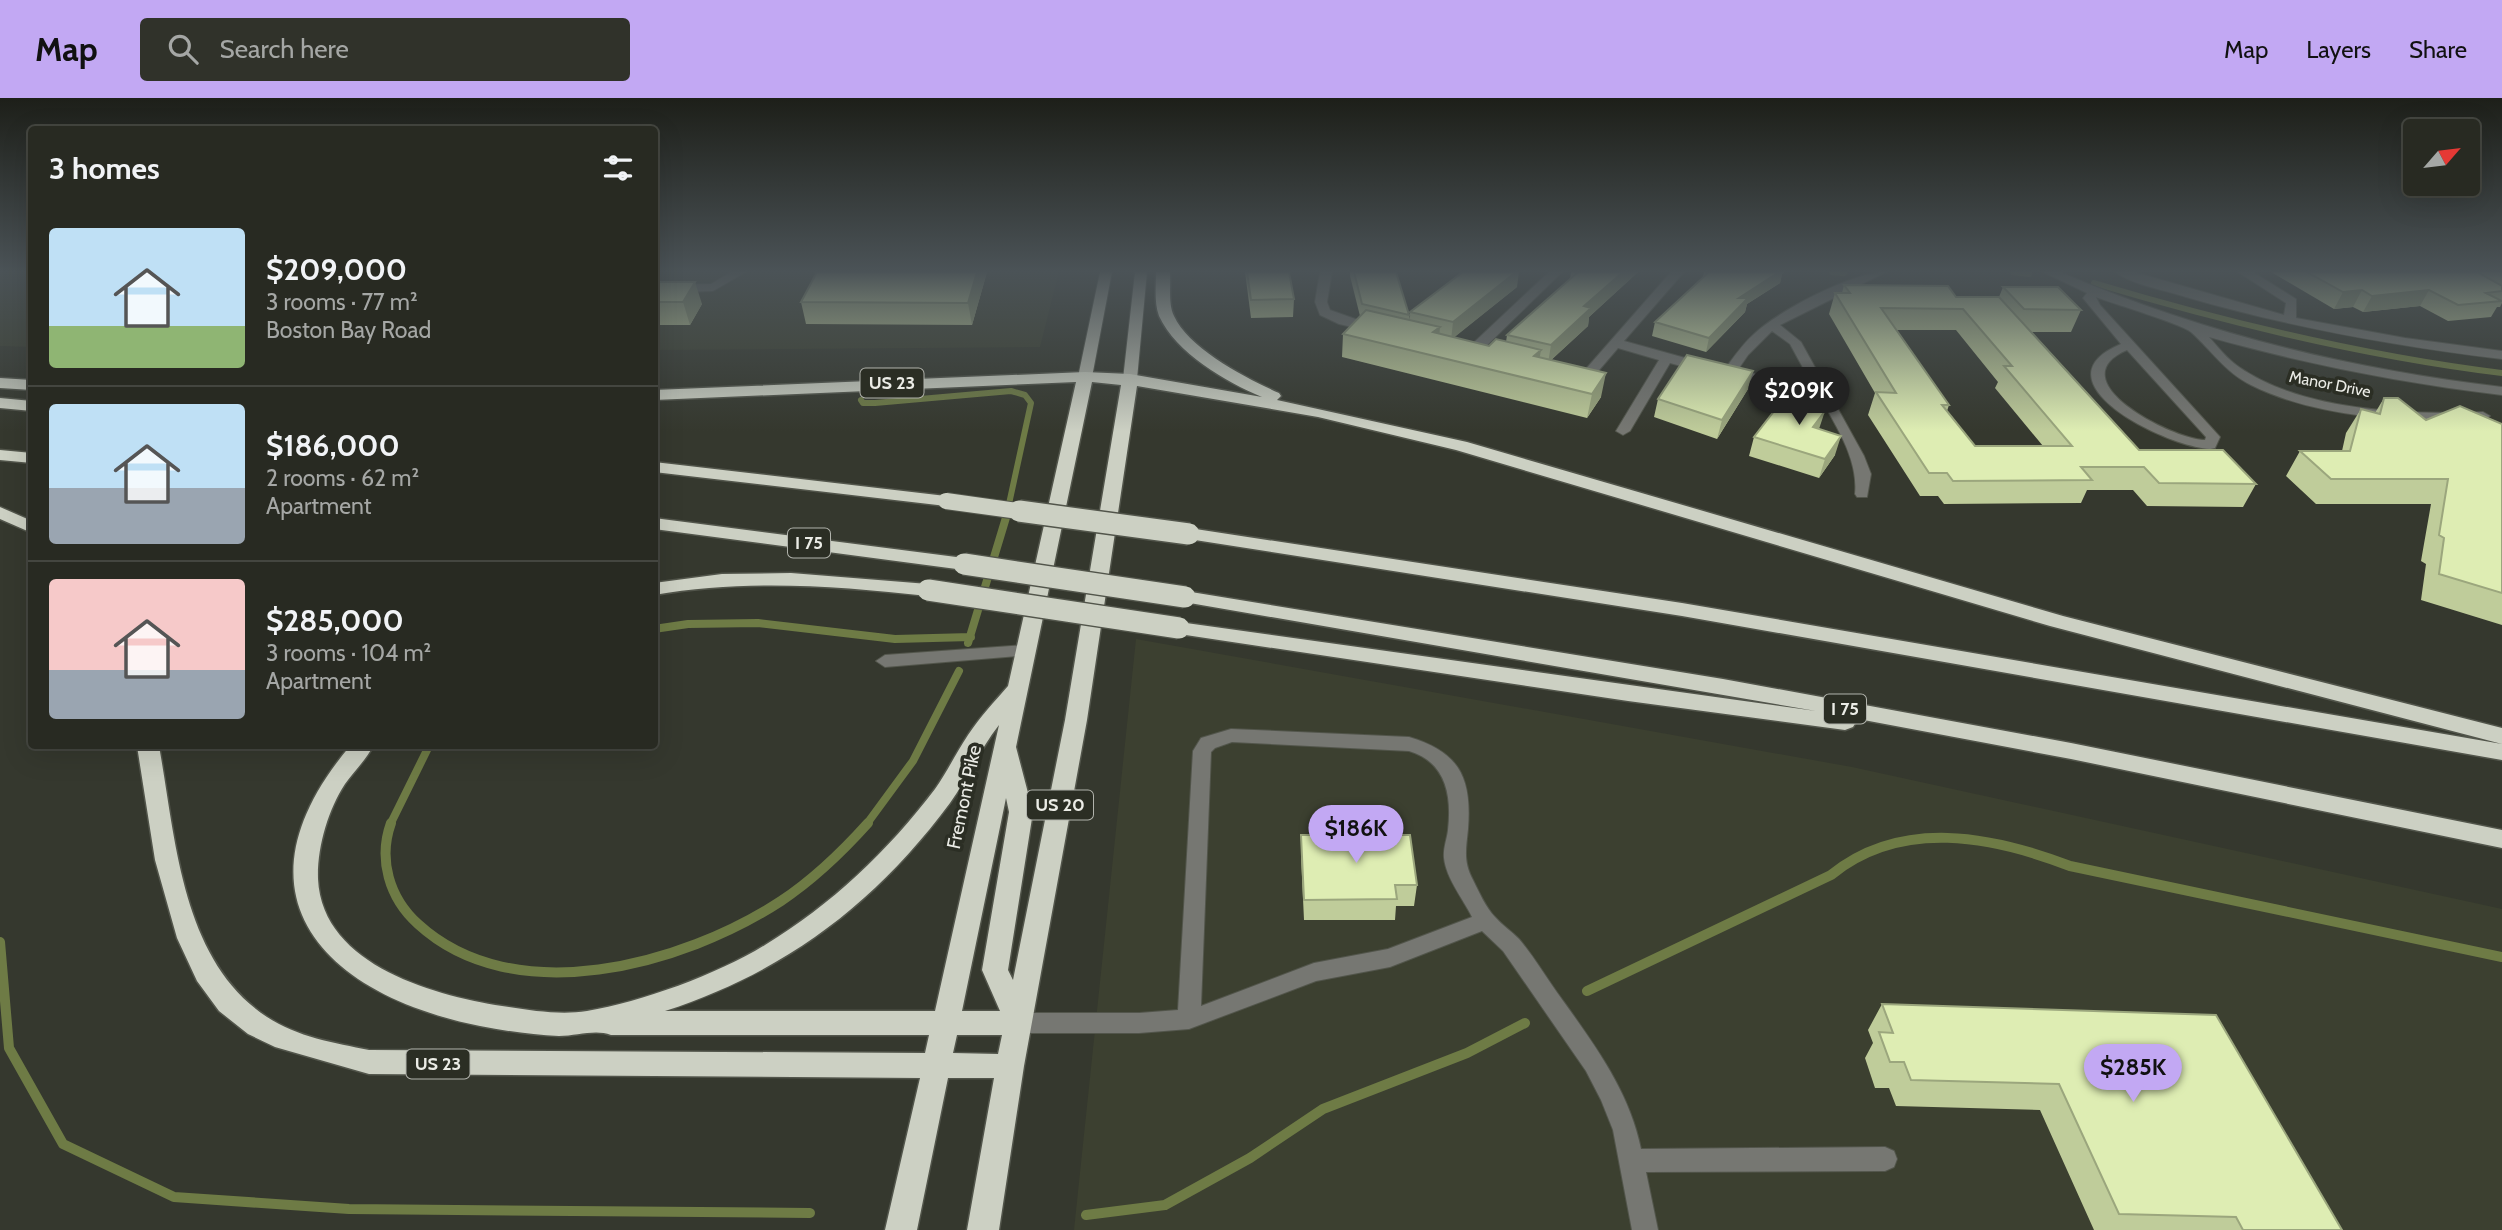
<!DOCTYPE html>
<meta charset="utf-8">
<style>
:root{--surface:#282a22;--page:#30322a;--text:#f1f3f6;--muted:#a5a7a5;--line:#444640;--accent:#c2a8f3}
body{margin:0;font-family:Cabin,sans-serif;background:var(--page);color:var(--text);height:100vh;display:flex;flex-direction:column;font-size:26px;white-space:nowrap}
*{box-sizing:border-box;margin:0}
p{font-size:23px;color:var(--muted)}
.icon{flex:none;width:38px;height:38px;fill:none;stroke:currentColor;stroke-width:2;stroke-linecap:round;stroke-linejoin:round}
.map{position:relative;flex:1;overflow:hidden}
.sheet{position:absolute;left:28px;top:28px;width:630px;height:623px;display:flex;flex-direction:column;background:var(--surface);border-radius:7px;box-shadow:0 7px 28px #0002,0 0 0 2px var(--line)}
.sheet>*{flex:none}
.needle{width:46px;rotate:62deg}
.tools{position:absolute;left:2403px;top:21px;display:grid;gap:14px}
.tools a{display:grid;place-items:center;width:77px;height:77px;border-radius:7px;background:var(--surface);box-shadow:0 7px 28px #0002,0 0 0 2px var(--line);font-size:35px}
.price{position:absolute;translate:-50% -60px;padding:0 16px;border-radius:24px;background:var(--accent);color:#111;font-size:23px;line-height:46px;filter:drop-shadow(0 2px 4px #0008)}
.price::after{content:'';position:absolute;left:50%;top:42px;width:21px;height:16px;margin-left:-10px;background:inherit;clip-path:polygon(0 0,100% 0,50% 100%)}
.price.selected{background:#222;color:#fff}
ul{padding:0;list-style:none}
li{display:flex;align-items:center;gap:21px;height:175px;padding:0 21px}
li+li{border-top:2px solid var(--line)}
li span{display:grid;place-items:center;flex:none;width:196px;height:140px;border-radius:7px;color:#555}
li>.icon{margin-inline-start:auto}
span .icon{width:84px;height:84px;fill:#fffc;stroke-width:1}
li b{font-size:30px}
h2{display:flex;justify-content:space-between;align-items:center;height:84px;padding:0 21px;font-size:30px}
header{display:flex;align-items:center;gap:42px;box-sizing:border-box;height:98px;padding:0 35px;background:var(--accent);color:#111}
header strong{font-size:33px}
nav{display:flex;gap:38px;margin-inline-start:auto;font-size:24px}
.search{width:490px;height:63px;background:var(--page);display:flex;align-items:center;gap:18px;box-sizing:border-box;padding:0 24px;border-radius:7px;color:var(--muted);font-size:26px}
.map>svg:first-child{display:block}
.built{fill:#3c4030}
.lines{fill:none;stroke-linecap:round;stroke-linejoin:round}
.stream-far2{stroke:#6e7b45;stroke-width:6}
.stream-far1{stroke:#6e7b45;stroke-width:8}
.stream{stroke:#6e7b45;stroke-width:10}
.minor-casing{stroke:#52554b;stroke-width:2}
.major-casing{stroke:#52554b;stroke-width:2}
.highway-casing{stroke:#52554b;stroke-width:3}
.minor{fill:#767772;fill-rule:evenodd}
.major{fill:#b4b7ac;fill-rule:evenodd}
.highway{fill:#ccd0c3;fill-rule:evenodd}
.highway-bridge-far1-casing{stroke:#52554b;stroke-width:18;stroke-linecap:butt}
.highway-bridge-casing{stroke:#52554b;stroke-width:24;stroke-linecap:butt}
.highway-bridge-far1{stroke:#ccd0c3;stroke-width:16}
.highway-bridge{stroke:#ccd0c3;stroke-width:21}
.wall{fill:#bfcc9a;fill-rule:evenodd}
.shaded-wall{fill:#9ba67d}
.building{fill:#deedb3;stroke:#9ba67d;stroke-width:2;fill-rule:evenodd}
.labels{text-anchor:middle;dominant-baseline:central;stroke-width:7;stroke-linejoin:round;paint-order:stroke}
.far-street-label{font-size:16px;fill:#ebece6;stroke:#2b2e24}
.shield{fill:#2b2e24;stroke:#b1b3ac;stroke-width:2}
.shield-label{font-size:18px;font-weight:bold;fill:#ebece6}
.street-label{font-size:19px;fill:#ebece6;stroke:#2b2e24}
</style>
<header>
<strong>Map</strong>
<div class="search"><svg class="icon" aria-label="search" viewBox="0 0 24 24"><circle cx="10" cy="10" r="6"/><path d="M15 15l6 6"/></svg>Search here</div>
<nav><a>Map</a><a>Layers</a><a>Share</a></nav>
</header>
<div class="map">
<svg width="2502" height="1132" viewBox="0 0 2502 1132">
<rect width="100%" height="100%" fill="#35382e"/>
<path class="built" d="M0,174h31v75l-31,-1z
M654,174h405l-19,75 -385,3z
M1136,541l716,128 650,142v321h-1428z"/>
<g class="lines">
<path class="stream-far2" d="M1832,174l12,1
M2013,174l16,2
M2094,185c134,40 269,73 408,90
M861,302l2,3h12l136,-12 14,4 6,8 -24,110"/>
<path class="stream-far1" d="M654,531l34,-5 70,-1 137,16 76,-2
M968,545l40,-132
M390,727l39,-79
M866,727l47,-64 46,-90"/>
<path class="stream" d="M391,725c-13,36 -2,75 27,101 96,88 265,41 363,-23 33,-22 61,-49 87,-78
M0,844l9,106 54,96 111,53 175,12 461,4
M1587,893l244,-116c70,-57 161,-39 239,-9l432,91
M1086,1117l79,-10 85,-47 73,-49 144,-56 58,-30"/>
<g class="minor-casing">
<path id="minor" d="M731,174h15l-33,19 -59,2v-8l57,-1z
M1320,174h12l-5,30 3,8 48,17v6l-39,-9 -19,-9 -5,-13z
M1549,174h13l-85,83h-10v-6z
M1671,174h13l-60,69 101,28c9,-12 17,-24 28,-34 25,-24 99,-63 133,-63l-106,53 21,17 63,114 7,18 -4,23h-10l-2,-3c4,-39 -25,-76 -42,-110 -49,4 -96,-8 -143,-21l-40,68 -7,4 -7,-4 43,-71 -41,-12 -24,28 -27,2v-6l18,-2zM1772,233l18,13 18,33 -40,-1 -31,-5 11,-16z
M2043,174h17c142,61 288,97 442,115v8c-100,-12 -197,-31 -293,-58 9,10 18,22 30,30 64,44 168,48 244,45l7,4 -7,4c-73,3 -166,-2 -232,-35 -26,-13 -39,-34 -60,-53 -9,-8 -77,-28 -95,-35l4,8 120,132 -5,11 -5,1c-44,-2 -178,-68 -89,-105l-38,-46 4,-5zM2127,252l79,87 -1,3c-34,-1 -148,-60 -78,-90z
M2115,174h19l150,43 2,-12 -48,-31h15l43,27v19l109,20 97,13v8c-107,-13 -213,-32 -316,-62 -21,-7 -53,-12 -71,-25z
M1025,547l6,2 3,4 -3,4 -146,12 -9,-6 9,-6z
M1231,631l178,8c50,15 63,40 59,92 -2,21 -5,32 5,51 6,12 13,28 22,37 7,8 16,14 24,22 13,15 25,35 37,52 35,49 73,98 85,158l244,-2 9,4 3,8 -3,8 -9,4 -239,1 12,58h-26l-19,-100 -12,-30 -15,-29 -83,-120 -21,-20 -92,36 -74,14 -127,48 -50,4h-120l-8,-3 -3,-7 3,-7 8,-3h120l39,-3 15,-259 8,-13zM1232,644l177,9c37,11 43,44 39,79 -1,9 -5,18 -4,28 2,20 19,41 28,59l-84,32 -74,14 -113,43 10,-254 4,-4z"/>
</g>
<g class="major-casing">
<path id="major" d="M1100,174h12l-20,105 -7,4 -7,-4z
M1135,174h12l-10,107 -7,4 -7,-4z"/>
</g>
<g class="highway-casing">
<path id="highway" d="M1156,174h14c1,14 -2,31 4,44 14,32 73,63 105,77l2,3 -4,4 190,42 596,174 439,112v16l-452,-118 -594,-176 -138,-33 -181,-31 -50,334 -63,346 -25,164h-32l27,-152h-46l-31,152h-32l35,-152 -551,-4 -94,-27 -27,-13 -29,-23 -22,-30 -20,-43 -22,-78 -18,-114h22c17,93 22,214 108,271 30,20 68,26 102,33l556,3 4,-18h-318c-16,-6 -34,1 -52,1 -26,-1 -53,-5 -79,-10 -160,-32 -253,-134 -130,-280h23c-6,13 -19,25 -28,38 -17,26 -28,64 -27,95 4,88 121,118 191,128 25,4 53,8 78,4 55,-9 131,-37 178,-66 66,-40 123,-94 170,-156 12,-17 21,-36 33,-54 12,-18 26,-33 40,-49l68,-304 -422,18v-10l431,-18 45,2 132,23c-36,-15 -86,-44 -103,-81 -5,-13 -3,-30 -3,-44zM1092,284l29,3 -56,335 -52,260 -5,-10 25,-158 -17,-65zM999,627l-64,286h-270c120,-39 210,-107 285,-208 18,-25 30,-54 49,-78zM1006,700l3,14 -27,158 18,41h-38zM957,937h45l-4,19 -45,-1z
M0,280l32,2v10l-32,-2z
M0,300l32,3v10l-32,-3z
M0,352l32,3v10l-32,-3z
M654,364l292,34 9,5 -9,5 -292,-34z
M0,409l32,14v12l-32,-14z
M654,420l310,40 10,6 -10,6 -310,-41z
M1189,430l493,75 820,141v16l-820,-144 -500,-78 -2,-4 2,-4z
M791,475l137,11 10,6 -10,6c-92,-10 -182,-17 -274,-1v-12l68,-9z
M1185,493l538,88 348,64 431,87v18l-431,-89 -218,-41 3,4 -3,5 -8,3 -217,-29 -449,-67 -10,-6 3,-5 7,-1 637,89 -638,-110 -3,-4z"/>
</g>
<use href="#minor" class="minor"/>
<use href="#major" class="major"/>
<use href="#highway" class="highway"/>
<g class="highway-bridge-far1-casing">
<path id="highway-bridge-far1" d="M946,403l86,12"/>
</g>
<g class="highway-bridge-casing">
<path id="highway-bridge" d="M1019,413l170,23
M964,466l221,33
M928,492l251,38"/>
</g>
<use href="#highway-bridge-far1" class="highway-bridge-far1"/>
<use href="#highway-bridge" class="highway-bridge"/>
</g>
<path class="wall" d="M817,174h170l-15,53 -166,-1 -5,-22z
M1245,174h44l5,27 -1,18 -42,1z
M1350,174h46l13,43v5l1,-8 107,-25 -63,50 35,9 17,-4 1,-7 63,-55 1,-8h67l-49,45 -1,9 -37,34 50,37 -14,21 -245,-61 1,-23 17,-18 -10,-40z
M1704,174h80l-2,2 -2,9 -33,21 -2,8 -39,40 -54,-16 3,-14 48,-44z
M2271,174h231v31l-2,4h-3l-6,10 -43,4 -28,-15 -57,6 -10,-5 -19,2z
M654,184l48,22 -12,21h-36z
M1844,187l112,12h43l4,-10 78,23 -10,22h-39l107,118 117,34 -13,23 -96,-1 -14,-16h-46l-6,13 -137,1 -6,-8h-18l-52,-81 7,-22 -46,-79 6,-21h7zM1896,232h60l42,52 -3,6 48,58h-68l-28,-35 2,-6z
M1748,291l-31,50 -63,-22 4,-18z
M2384,300l42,22 76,4v201l-81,-25 5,-36 -5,-3 10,-57h-115l-30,-28 14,-25h42l4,-18 15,-24 14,4z
M1819,331l16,26 -16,23 -70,-22 5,-19z
M1310,732l82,5 25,50 -3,21h-18l-1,14h-91l-3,-65v-20h9z
M1882,906l334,11 126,215h-248l-54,-120 -144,-4 -7,-18h-14l-10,-30 8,-15 -5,-13z"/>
<path class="shaded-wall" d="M977,174h10l-15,53 -4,-22z
M1516,174h3l-2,15 -66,53 2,-18z
M1623,174h15l-49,45 -1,9 -40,37 3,-18 33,-39z
M1776,174h8l-2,2 -2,9 -33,21 -2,8 -39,40 3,-14 30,-40z
M695,184l7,22 -12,21 -7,-23z
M2362,192l-9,17 -19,2 9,-17z
M2429,192l-9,16 -57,6 9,-16z
M1440,229l-2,23 -5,-18z
M1541,252l-4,23 -3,-17z
M1753,273l-5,18 -31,50 5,-19z
M1606,275l-5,24 -14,21 5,-24z
M1825,313l-6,18 -6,-2z
M1841,338l-6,19 -16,23 6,-19z"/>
<path class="building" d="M817,174h160l-9,31 -167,-1z
M1247,174h42l5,27 -43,1z
M1354,174h42l13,43 -47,-11z
M1463,174h53l-63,50 -43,-10z
M1574,174h49l-39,34 7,2 -40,37 -44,-10 70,-62z
M1705,174h74l-40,26h9l-39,40 -54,-16 53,-49z
M2307,174h170l25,14v5l-16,2 16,8 -44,4 -29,-15 -57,6 -10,-6 -19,2z
M654,184h41l-12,20h-29z
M1844,187l104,1 8,11h43l140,153h84l33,34 -97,-1 -15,-16h-63l11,13 -139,1 -6,-8h-18l-53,-81 20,1 -61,-100h15zM1881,210l82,1 49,57h-8l68,80h-97l-33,-41h7z
M2003,189h55l23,23 -57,-1z
M1366,212l74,17 -7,5 56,14 7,-7 45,11 -7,6 72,17 -14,21 -249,-60z
M1687,257l66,16 -31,49 -64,-21z
M1805,297l20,6v10l-12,16 28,9 -16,23 -71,-22 31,-40 14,5z
M2384,300h14l28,22 34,-14 42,18v169l-63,-19 5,-36 -5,-3 9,-56h-117l-31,-28h50l11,-42 19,5z
M1310,732h81l1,5h18l7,50h-22l2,14 -93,1 -3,-65h10z
M1882,906l334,11 126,215h-99l-7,-13 -117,-3 -60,-130 -148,-4 -7,-18h-14l-11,-30 14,1z"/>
<linearGradient id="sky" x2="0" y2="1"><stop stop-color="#1d1f19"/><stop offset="0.52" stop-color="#4b5357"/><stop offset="1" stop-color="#4b5357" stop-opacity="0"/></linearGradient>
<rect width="2502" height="333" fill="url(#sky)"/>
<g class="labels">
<g class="far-street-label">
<text transform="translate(2330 286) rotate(11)">Manor Drive</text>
</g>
<g class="shield">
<rect x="860.5" y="270.5" width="63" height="29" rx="5"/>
<rect x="788" y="430.5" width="42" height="29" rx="5"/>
<rect x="1824" y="596.5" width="42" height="29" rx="5"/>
<rect x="1027" y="692.5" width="66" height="29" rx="5"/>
<rect x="406.5" y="951.5" width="63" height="29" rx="5"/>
</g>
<g class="shield-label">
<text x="892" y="285">US 23</text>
<text x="809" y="445">I 75</text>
<text x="1845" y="611">I 75</text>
<text x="1060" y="707">US 20</text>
<text x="438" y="966">US 23</text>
</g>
<g class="street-label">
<text transform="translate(964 699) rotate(-78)">Fremont Pike</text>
</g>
</g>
</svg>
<div class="tools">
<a><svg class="needle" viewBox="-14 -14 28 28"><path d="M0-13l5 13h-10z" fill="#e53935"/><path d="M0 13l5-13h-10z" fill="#a5a7a5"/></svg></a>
</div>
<b class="price selected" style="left:1799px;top:329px">$209K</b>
<b class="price" style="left:1356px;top:767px">$186K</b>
<b class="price" style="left:2133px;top:1006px">$285K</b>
<section class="sheet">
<h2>3 homes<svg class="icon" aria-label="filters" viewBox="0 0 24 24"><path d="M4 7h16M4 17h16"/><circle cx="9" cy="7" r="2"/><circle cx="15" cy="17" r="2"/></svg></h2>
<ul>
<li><span style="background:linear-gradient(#bfe0f5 70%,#8fb573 0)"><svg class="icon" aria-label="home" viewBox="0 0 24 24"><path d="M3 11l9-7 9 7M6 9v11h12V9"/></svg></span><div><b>$209,000</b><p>3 rooms · 77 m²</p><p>Boston Bay Road</p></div></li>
<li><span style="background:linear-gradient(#bfe0f5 60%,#9aa5b1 0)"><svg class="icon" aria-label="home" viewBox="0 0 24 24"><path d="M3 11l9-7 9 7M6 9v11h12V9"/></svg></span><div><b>$186,000</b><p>2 rooms · 62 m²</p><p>Apartment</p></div></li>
<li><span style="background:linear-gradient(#f6c9c9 65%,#9aa5b1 0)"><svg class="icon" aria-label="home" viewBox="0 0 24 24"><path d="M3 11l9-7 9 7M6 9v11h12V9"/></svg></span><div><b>$285,000</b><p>3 rooms · 104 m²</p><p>Apartment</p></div></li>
</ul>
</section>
</div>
